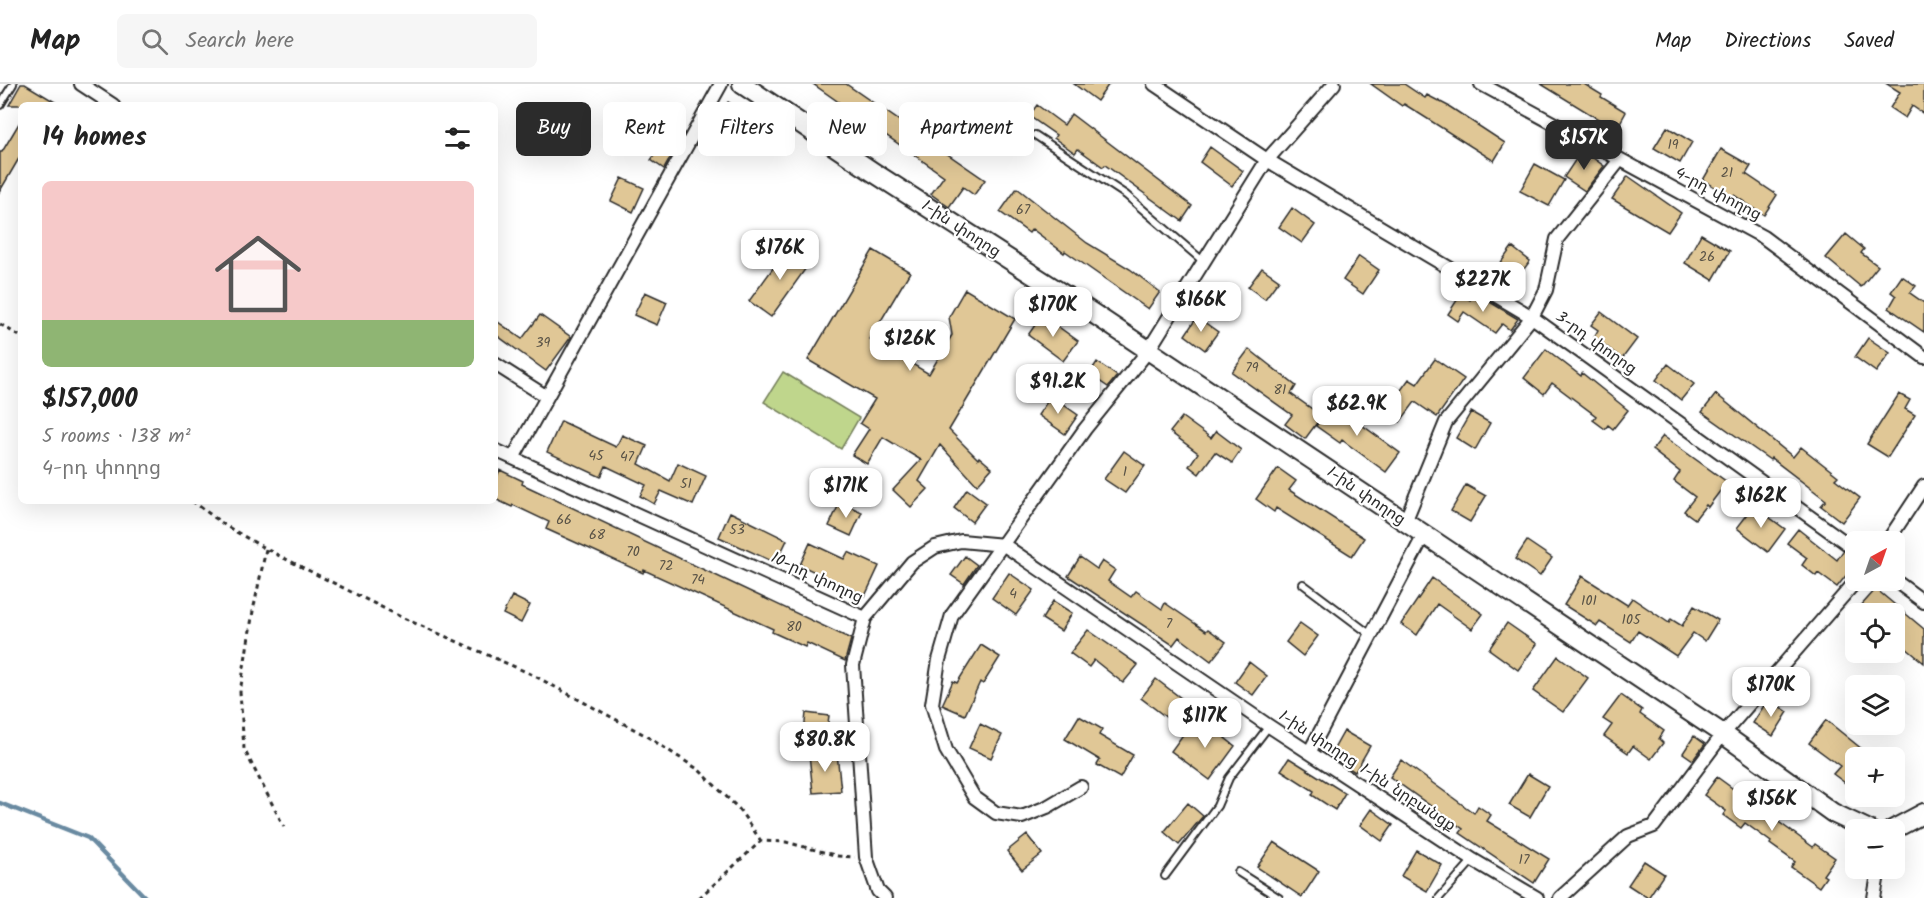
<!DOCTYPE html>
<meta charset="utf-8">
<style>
:root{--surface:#fff;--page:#f6f6f6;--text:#222;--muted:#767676;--line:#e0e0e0;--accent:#2b2b2b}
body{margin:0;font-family:Kalam,"Noto Sans Armenian",sans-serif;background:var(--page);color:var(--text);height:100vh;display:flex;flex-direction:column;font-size:22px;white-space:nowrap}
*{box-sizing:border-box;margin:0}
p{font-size:20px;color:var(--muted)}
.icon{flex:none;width:33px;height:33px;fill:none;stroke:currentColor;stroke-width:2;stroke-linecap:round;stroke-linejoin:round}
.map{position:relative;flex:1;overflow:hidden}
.drawer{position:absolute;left:18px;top:18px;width:480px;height:402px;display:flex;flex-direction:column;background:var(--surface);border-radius:9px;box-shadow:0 6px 24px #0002}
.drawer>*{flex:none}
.banner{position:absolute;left:516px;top:18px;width:570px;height:54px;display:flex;gap:12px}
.needle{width:39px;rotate:40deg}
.fabs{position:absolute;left:1845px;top:447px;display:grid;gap:12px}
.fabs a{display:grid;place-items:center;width:60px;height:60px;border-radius:9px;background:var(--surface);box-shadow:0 6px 24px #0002;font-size:30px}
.price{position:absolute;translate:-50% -51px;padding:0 14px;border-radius:12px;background:#fff;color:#222;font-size:20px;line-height:39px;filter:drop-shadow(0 2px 3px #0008)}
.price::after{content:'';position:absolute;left:50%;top:36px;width:18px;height:14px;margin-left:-9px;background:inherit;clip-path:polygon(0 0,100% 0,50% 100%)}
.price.selected{background:var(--accent);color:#fff}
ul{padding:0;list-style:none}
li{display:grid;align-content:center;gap:12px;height:318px;padding:0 24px}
li span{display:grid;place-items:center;height:186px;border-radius:9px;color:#555}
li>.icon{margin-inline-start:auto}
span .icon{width:108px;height:108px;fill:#fffc;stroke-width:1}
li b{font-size:26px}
h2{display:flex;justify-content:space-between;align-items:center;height:72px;padding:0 24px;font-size:26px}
.tag{padding:0 21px;border-radius:9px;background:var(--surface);box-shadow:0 6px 24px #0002;font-size:21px;line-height:54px}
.tag.selected{background:var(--accent);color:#fff}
header{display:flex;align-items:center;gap:36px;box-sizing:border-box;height:84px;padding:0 30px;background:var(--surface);border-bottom:2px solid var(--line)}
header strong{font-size:28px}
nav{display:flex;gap:33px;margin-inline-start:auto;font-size:21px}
.search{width:420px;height:54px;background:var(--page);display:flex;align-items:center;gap:15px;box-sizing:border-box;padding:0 21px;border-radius:9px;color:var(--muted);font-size:22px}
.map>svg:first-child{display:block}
.green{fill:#bfd68c;stroke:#75805c;stroke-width:1.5}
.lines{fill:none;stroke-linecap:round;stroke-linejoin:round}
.stream{stroke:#698aa1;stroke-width:4.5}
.building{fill:#e0c796;stroke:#2b2b2b;stroke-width:1.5}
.lane-casing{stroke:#2b2b2b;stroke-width:10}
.street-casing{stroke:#2b2b2b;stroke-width:16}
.secondary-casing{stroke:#2b2b2b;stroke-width:22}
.path{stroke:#2b2b2b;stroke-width:3;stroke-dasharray:4.5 4.5;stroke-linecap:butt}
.lane{stroke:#fff;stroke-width:6}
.street{stroke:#fff;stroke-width:12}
.secondary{stroke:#fff;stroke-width:18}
.labels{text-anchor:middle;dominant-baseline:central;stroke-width:4.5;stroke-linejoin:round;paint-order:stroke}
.number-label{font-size:14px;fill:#585246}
.street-label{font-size:16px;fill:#2b2b2b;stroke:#fff}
</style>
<header>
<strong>Map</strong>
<div class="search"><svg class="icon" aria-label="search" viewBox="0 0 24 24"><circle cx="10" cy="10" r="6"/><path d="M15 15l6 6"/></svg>Search here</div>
<nav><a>Map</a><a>Directions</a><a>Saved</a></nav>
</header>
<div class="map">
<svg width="1924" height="814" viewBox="0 0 1924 814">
<rect width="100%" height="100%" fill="#fff"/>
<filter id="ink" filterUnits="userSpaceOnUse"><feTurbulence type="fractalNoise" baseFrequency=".0167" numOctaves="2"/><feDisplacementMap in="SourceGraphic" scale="12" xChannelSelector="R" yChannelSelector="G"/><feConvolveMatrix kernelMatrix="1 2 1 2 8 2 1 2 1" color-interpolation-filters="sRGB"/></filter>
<g filter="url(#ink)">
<path class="green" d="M783,288l76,46 -18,31 -77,-47z"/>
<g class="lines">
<path class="stream" d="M0,719l88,35 58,60"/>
</g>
<path class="building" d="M21,0h4l35,21h-51z
M813,0h33l139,96 -11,15 -11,-8 -14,20 -18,-13 13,-18z
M1074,0h35l-12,17z
M1371,0h33l21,14 2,-3 23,12 55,36 -11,18 -90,-57 -2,2z
M1541,0h43l18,11 -1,2 25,15 -10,18z
M1887,0h37v30l-12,-8 -7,12 -15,-10 10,-16z
M728,18l19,12 -19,30 -19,-12z
M1037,21l27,20 7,-11 121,92 -10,15 -77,-56 -2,2 -25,-18 -3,4 -21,-15 2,-3 -27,-19z
M21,36v35l-21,36v-39h2z
M675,42l9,7 -20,36 -13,-9z
M1667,43l25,15 -12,21 -26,-15z
M1210,63l33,24 -11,15 -32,-24z
M1721,65l30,17 -5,8 31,21 -13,20 -30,-20 -2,3 -29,-18z
M1582,66l22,16 -19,25 -21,-14z
M1535,80l29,16 -15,26 -29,-15z
M1628,92l53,37 -13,19 -56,-33z
M622,94l22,10 -11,24 -22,-11z
M1017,104l70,55 43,26 30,23 -12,17 -83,-58 -1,2 -32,-24 -3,4 -29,-21z
M1292,124l23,17 -13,18 -23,-16z
M1701,150l29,17 -17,29 -28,-17z
M1846,150l18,15 -3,4 17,13 -17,21 -35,-29z
M790,161l21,16 -40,56 -22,-16z
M1512,163l18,14 -18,24 -18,-13z
M873,166l37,22 -40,67 59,35 23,-39 -3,-18 16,-28 50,30 -66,111 29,29 1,-2 13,11 -15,17 -37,-40 -21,36 9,8 -17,18 -18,-17 28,-30 -38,-23 -16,27 -15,-9 17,-26 -9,-6 15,-24 -67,-39z
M1359,172l20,14 -16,24 -20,-14z
M1262,184l17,12 -14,19 -17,-12z
M1902,192l14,10 -6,7 14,10v29l-35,-24 7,-12 -5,-4z
M645,208l22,10 -10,23 -23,-10z
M1475,209l43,26 -8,11 -8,-6 -7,9 -31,-21 -6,9 -10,-7 13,-20 9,6z
M1601,228l36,27 -15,20 -28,-22 4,-7 -7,-5z
M540,231l31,22 -25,34 -51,-37v-14l27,19z
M1042,231l36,26 -15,20 -35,-26z
M1197,233l21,15 -13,18 -20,-15z
M1868,254l22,15 -14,19 -21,-15z
M1249,265l47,37 -5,8 31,22 -17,23 -20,-15 7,-9 -60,-43z
M1546,265l35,27 1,-3 46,37 -15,19 -5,-4 -3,4 -12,-9 3,-4 -44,-33 -8,11 -20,-16z
M1435,275l29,20 -27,38 -22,-15 -15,20 -28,-20 8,-10 13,9 16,-22 8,5z
M1097,278l20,14 -9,11 -19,-13z
M1668,280l26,20 -13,16 -25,-20z
M1716,310l77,63 8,-10 37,29 -3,3 25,19 -18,24 -21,-16 5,-6 -55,-42 -1,2 -68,-48z
M1899,310l11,6 -5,9 10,6 -27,42 -21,-13z
M1051,312l27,19 -13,19 -27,-19z
M1332,319l68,50 -14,19 -44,-32 -2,3 -24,-17z
M1471,328l19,11 -15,27 -19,-12z
M1182,333l29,21 5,-7 25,19 -9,13 -17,-11 -16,22 -10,-8 9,-13 -28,-21z
M561,337l55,26 6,-12 25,11 -8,18 31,17 8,-18 28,13 -13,29 -32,-14 -7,13 -14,-8 6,-11 -40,-19 -5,11 -54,-25z
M1663,352l64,46 -19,25 -2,-2 -11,14 -11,-8 11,-14 -21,-16 6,-9 -28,-22z
M1124,367l21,15 -20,27 -21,-14z
M1278,384l18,13 -7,9 75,48 -12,18 -76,-48 -2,4 -18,-13z
M500,386l23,11 -1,3 329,155 -6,22 -38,-18 -2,4 -33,-15 1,-3 -129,-59 -1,3 -97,-44 3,-7 -36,-17 -1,2 -17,-8v-18z
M1466,401l20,11 -16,26 -19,-11z
M967,405l19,14 -14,19 -18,-14z
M840,418l22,10 -11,24 -22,-10z
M1754,422l31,23 -17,23 -31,-24z
M730,428l57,28 -11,23 -57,-26z
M1798,445l39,31 6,-9 13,9v3l-19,24 -19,-14 -2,3 -14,-11 5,-7 -20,-15z
M1527,457l25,17 -12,18 -25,-17z
M810,459l34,16 4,-7 31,14 -14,30 -65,-31z
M965,472l12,9 -13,19 -13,-9z
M1080,473l17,12 5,-8 13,9 -7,11 23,16 5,-6 26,18 3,-6 41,28 2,-2 18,13 -15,19 -32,-24 -6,8 -105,-69z
M1009,489l25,17 -18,25 -24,-17z
M1582,492l45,29 5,-7 37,25 2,-4 11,7 12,-20 24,14 -13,21 -12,-8 -17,23 -38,-25 -7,11 -31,-20 -3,4 -33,-21z
M1432,494l51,36 -11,15 -35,-25 -20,31 -16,-11z
M1876,505l48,40v34l-30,-25v-24h-29l-6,-6z
M512,512l18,9 -9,18 -18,-9z
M1053,517l19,12 -11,18 -19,-12z
M1300,539l18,13 -15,20 -17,-14z
M1507,539l30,21 -19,26 -29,-21z
M1088,546l50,35 -15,18 -29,-23 -5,7 -19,-14z
M981,561l19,12 -17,27 -3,-2 -15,33 -23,-10 11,-24 4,2z
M1558,572l30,22 -25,34 -30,-21z
M1249,578l18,14 -14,19 -18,-13z
M1156,595l30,23 -15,19 -30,-23z
M1621,611l21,15 -2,4 24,17 -5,8 4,4 -12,16 -18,-13 -5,7 -24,-17 8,-11 -9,-6z
M1768,615l20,13 -15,24 -20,-13z
M806,629l23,3 -3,19 -22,-3z
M1079,632l23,13 -3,6 34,20 -13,23 -23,-13 3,-5 -35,-21z
M1223,634l11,8 -9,12 10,8 -25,34 -39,-29 19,-26 18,13z
M1826,636l47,38h-17v33l-23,-17 7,-8 -31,-23z
M980,640l22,11 -11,23 -22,-10z
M1344,647l26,15 -15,26 -25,-16z
M1694,652l11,8 -12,16 -10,-7z
M837,669l4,38 -28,2 -4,-39z
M1289,674l56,35 -10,17 -23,-15 2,-4 -33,-21z
M1401,676l73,53 4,-7 13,9 -4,6 62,38 -15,24 -74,-50 3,-4 -73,-52z
M1528,690l20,12 -18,31 -21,-12z
M1717,693l96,70 2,-3 20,14 -12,17 3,2 -7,10 -28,-20 4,-5 -25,-18 1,-2 -26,-19 -4,5 -18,-13 3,-4 -22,-16z
M1188,719l15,13 -24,29 -15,-13z
M1371,725l22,16 -11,16 -22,-16z
M1027,751l15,19 -20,16 -15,-19z
M1274,758l45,29 -17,26 -45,-30z
M1416,766l26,15 -15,26 -26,-15z
M1644,777l20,13 -16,24 -20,-13z"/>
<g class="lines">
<g class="lane-casing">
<path id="lane" d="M0,21l13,-21
M1035,51l91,60 78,67
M1303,500l68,51
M1238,788l41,26
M1165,792l52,-70 12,-28 40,-52
M1439,814l34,-38"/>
</g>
<g class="street-casing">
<path id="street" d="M81,0l32,21
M1154,0l113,76 265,157 324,233
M1481,0l282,153 161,120
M495,280l52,33
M495,366l370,168
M513,374l208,-374
M1405,438l41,-100 86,-105 14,-27 11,-51 62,-78
M1887,458l37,-56
M1894,496l30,22
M1310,667l114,-216
M1081,703l-34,20 -25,10 -26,-4 -22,-16 -28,-47 -14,-46 7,-44 13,-45 133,-186 63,-78 119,-191 67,-76
M885,814l-7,-7 -12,-34 -13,-192 12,-47 47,-56 23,-15 26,-6 43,4 265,181 204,134 64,38
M1560,814l68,-62 26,-10 69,-92 134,-154
M1874,814l5,-30"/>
</g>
<g class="secondary-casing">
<path id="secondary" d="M742,0l131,88 221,142 629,420 110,79 36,17
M1892,746l32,-17"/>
</g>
<path class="path" d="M0,240l21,13
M192,417l34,25 40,23 135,68 130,57 112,60 56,36 40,39 22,32
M266,465l-13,62 -13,81 4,57 40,78
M699,814l62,-57 25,1 52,14 17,1"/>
<use href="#lane" class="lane"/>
<use href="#street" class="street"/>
<use href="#secondary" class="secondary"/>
</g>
</g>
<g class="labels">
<g class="number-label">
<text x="1673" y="61">19</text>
<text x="1727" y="89">21</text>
<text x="1023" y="126">67</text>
<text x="1707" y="173">26</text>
<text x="543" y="259">39</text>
<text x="1252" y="284">79</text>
<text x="1280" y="306">81</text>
<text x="596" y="372">45</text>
<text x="627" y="373">47</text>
<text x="1125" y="388">1</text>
<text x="686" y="400">51</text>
<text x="564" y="436">66</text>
<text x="737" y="446">53</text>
<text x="597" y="451">68</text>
<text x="633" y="468">70</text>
<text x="666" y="482">72</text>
<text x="698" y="496">74</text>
<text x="1013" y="510">4</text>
<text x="1589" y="517">101</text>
<text x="1631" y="536">105</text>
<text x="1169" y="540">7</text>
<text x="794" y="543">80</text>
<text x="1524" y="776">17</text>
</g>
<g class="street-label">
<text transform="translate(1718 110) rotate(28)">4-րդ փողոց</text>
<text transform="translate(961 145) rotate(33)">1-ին փողոց</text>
<text transform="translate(1596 259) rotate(36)">3-րդ փողոց</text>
<text transform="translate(1366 412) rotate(34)">1-ին փողոց</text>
<text transform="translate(817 494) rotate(25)">10-րդ փողոց</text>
<text transform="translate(1367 687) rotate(33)">1-ին փողոց 1-ին նրբանցք</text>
</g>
</g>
</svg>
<div class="fabs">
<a><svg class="needle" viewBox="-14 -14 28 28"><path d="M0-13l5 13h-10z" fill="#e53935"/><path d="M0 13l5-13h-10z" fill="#767676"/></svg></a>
<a><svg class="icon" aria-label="locate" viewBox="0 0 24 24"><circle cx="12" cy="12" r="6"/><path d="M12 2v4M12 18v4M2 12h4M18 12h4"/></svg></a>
<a><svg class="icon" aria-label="layers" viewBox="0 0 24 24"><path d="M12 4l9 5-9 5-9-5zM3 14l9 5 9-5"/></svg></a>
<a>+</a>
<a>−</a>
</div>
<b class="price selected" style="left:1584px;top:87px">$157K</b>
<b class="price" style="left:780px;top:197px">$176K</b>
<b class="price" style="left:1483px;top:229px">$227K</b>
<b class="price" style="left:1201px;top:249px">$166K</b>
<b class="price" style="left:1053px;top:254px">$170K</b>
<b class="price" style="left:910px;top:288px">$126K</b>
<b class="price" style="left:1058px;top:331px">$91.2K</b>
<b class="price" style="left:1357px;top:353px">$62.9K</b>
<b class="price" style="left:846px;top:435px">$171K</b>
<b class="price" style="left:1761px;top:445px">$162K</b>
<b class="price" style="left:1771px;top:634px">$170K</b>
<b class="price" style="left:1205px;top:665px">$117K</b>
<b class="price" style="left:825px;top:689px">$80.8K</b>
<b class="price" style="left:1772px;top:748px">$156K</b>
<div class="banner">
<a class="tag selected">Buy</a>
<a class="tag">Rent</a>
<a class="tag">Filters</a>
<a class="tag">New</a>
<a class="tag">Apartment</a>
</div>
<section class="drawer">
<h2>14 homes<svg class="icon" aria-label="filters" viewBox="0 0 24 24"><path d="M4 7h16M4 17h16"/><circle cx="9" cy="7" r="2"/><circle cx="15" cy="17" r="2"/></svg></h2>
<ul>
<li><span style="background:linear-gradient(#f6c9c9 75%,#8fb573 0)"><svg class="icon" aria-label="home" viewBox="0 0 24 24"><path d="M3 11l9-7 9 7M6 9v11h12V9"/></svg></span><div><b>$157,000</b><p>5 rooms · 138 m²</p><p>4-րդ փողոց</p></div></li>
</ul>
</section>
</div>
